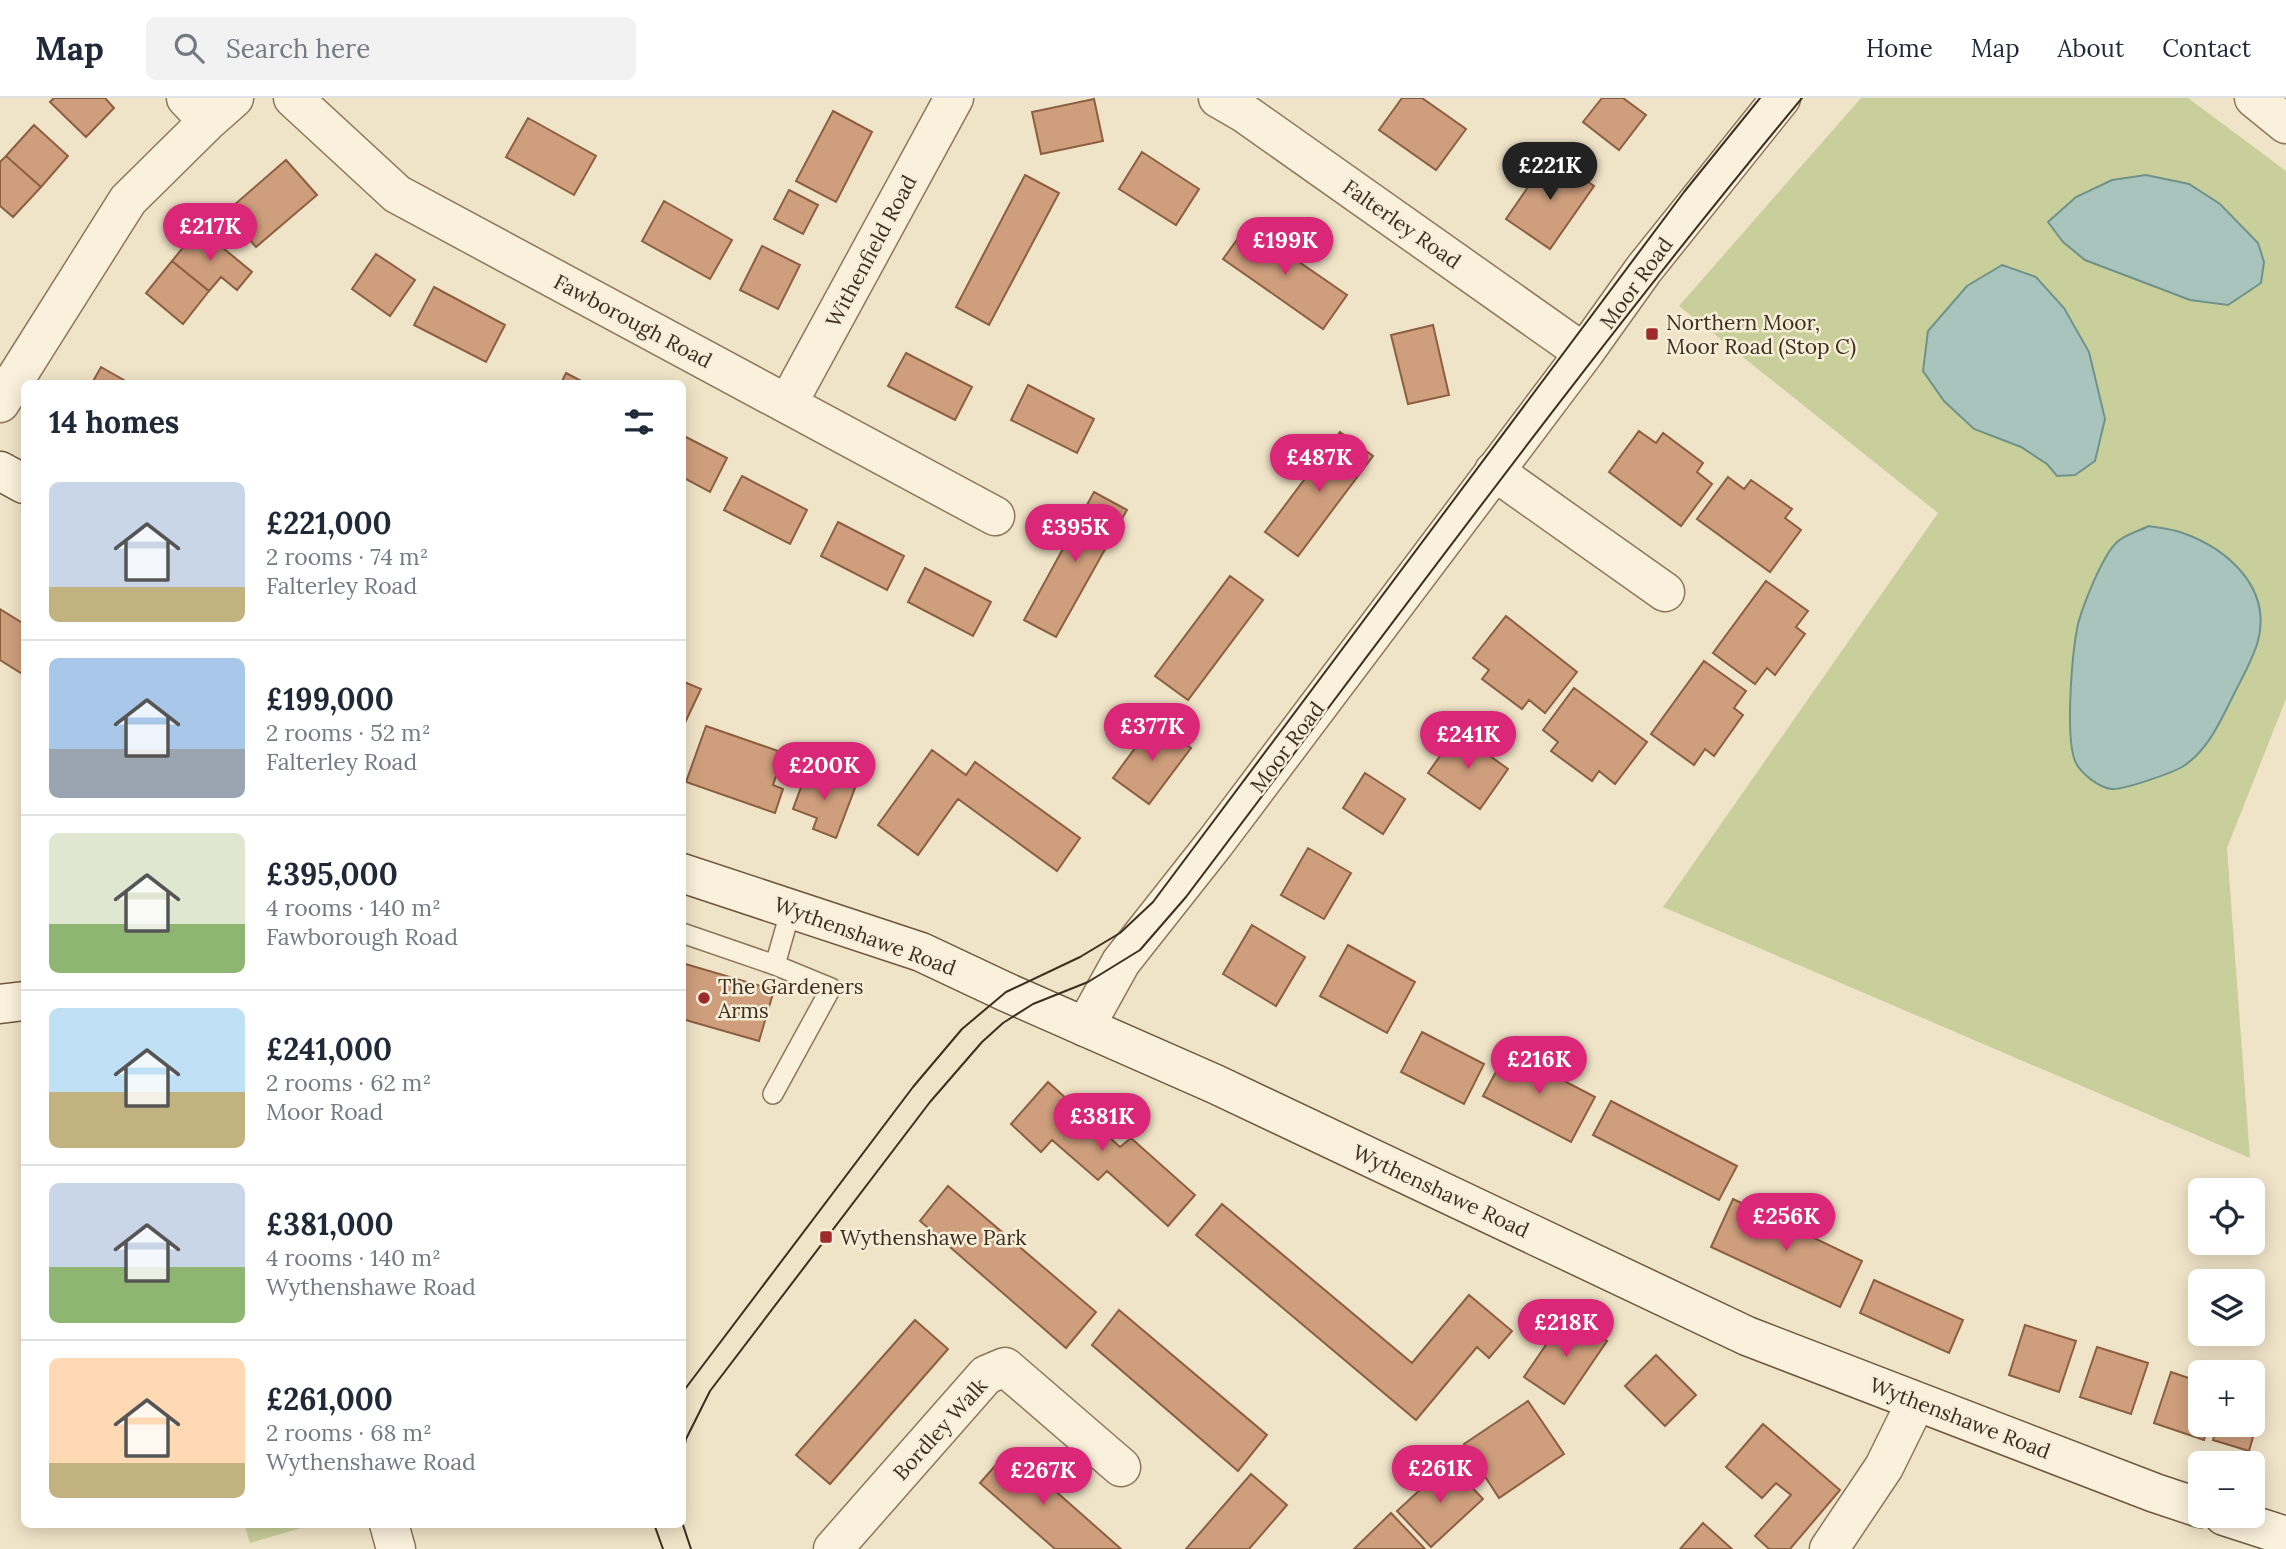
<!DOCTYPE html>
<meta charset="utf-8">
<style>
:root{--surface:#fff;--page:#f2f2f3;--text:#1f2937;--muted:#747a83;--line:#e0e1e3;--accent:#db2777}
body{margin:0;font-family:Lora,serif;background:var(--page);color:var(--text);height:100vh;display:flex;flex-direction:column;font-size:26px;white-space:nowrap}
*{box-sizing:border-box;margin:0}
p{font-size:23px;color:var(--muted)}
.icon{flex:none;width:38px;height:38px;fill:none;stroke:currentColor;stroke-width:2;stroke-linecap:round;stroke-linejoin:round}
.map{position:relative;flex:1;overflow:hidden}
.details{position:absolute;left:21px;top:282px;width:665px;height:1148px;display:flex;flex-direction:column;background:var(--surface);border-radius:10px;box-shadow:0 4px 18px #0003}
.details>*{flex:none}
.buttons{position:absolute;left:2188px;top:1080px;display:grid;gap:14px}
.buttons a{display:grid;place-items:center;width:77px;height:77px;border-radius:10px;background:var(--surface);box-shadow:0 4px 18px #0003;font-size:35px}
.price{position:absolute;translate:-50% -60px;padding:0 16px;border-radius:24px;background:var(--accent);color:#fff;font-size:23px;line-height:46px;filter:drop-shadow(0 2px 4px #0008)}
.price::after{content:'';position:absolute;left:50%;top:42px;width:21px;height:16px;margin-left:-10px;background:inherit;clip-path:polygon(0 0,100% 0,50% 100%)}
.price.on{background:#222;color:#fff}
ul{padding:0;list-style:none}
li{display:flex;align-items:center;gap:21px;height:175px;padding:0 28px}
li+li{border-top:2px solid var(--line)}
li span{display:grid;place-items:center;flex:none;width:196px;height:140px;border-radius:10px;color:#555}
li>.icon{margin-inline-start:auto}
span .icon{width:84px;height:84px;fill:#fffc;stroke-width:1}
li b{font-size:30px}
h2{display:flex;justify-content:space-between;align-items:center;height:84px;padding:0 28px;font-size:30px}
header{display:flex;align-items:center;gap:42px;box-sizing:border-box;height:98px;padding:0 35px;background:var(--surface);border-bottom:2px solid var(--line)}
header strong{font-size:33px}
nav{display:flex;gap:38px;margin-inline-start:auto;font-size:24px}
.search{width:490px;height:63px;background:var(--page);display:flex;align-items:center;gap:18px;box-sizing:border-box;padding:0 24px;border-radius:10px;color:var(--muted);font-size:26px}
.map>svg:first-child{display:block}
.green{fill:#c9cf9b}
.water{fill:#a9c4bc;stroke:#6f938a;stroke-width:2}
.building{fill:#cf9f7d;stroke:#8d5f41;stroke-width:2}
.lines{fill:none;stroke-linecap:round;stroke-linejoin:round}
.lane-casing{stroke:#8d765c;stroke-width:22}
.street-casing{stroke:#8d765c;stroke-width:41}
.secondary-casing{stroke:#6f573f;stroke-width:41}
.lane{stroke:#faf1dc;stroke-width:19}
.street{stroke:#faf1dc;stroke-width:38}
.secondary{stroke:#faf1dc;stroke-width:38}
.tram{stroke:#3d2e20;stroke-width:2}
.poi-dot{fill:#9e2a2b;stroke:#f7eed8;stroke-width:2.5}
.labels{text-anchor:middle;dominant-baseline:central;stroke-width:5;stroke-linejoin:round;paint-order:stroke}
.street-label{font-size:21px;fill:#3d2e20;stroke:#f7eed8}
.poi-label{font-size:21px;fill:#3d2e20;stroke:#f7eed8;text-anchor:start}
</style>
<header>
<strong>Map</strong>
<div class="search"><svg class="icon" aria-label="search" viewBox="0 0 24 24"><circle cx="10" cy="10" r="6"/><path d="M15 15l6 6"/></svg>Search here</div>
<nav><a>Home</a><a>Map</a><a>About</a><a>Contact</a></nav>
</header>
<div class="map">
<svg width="2286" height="1451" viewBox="0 0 2286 1451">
<rect width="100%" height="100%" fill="#f0e4c8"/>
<path class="green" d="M1861,0h327l98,73v528l-59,149 23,310 -587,-251 275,-394 -259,-207z
M244,1426h71l-65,19z"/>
<path class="water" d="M2146,77l43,9 31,20 38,39 6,19 -3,21 -33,22 -38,-5 -105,-40 -22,-18 -15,-20 28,-25 36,-17z
M2002,167l34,12 28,31 25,44 16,67 -10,42 -20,14 -18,1 -10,-12 -26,-17 -47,-18 -30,-28 -21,-30 5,-40 39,-45z
M2149,428c10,2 21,3 31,6 47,16 92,55 78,109 -5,18 -16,37 -24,53 -13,26 -26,57 -52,73 -10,6 -59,23 -70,22 -13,-1 -32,-16 -37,-28 -10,-26 -3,-108 3,-137 5,-19 24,-67 38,-81 7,-8 23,-12 33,-17z"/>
<path class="building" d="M54,0h51l9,10 -28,29 -36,-35z
M1402,0h20l44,31 -30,41 -57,-40z
M1602,0h21l23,17 -27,35 -36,-28z
M1094,1l9,42 -62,13 -9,-42z
M833,13l39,21 -36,70 -40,-21z
M528,20l68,38 -22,39 -68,-38z
M34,27l34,31 -27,31 -35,-31z
M1142,54l57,37 -23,36 -57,-36z
M1550,57l44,31 -44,63 -44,-30z
M6,58l35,31 -28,30 -13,-11v-44z
M286,62l31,35 -61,52 -30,-35z
M1025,77l34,18 -70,132 -33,-18z
M789,92l29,15 -15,29 -29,-15z
M664,103l68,39 -22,39 -68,-38z
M1247,128l100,69 -24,34 -100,-70z
M199,130l53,44 -15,18 -16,-13 -12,14 -37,-30z
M762,148l38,19 -22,44 -38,-19z
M376,156l39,26 -25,36 -38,-27z
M172,163l37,30 -26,33 -37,-31z
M434,189l71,38 -19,37 -72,-37z
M1433,227l16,70 -41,9 -17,-69z
M906,255l66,34 -17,33 -67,-34z
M101,269l28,16h-37z
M566,275l19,10h-24z
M1028,287l66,34 -17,34 -66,-33z
M1639,333l17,12 7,-10 40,30 -6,9 15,12 -31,42 -72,-54z
M1340,334l33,24 -75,100 -33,-24z
M682,337l45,23 -17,34 -28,-15z
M742,378l65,34 -17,34 -66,-34z
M1728,379l16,12 7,-9 41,29 -7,9 16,12 -31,42 -73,-53z
M1094,394l33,18 -71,127 -32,-17z
M838,424l66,34 -17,34 -66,-34z
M925,470l66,34 -18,34 -65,-34z
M1230,478l33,24 -75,100 -33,-24z
M1766,483l42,30 -12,16 9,7 -30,41 -8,-7 -12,16 -42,-31z
M0,511l24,15v51l-24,-15z
M1506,518l71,56 -32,41 -16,-13 -7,9 -40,-30 7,-9 -16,-12z
M1704,563l42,30 -12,17 9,7 -29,41 -9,-7 -11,16 -43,-31z
M682,583l19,8 -19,40z
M1574,590l73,54 -32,42 -16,-13 -7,10 -41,-30 7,-9 -15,-12z
M1155,623l36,27 -42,56 -36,-26z
M706,628l78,27 -11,32 10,4 -8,24 -89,-31z
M1457,634l51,37 -28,40 -52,-36z
M932,652l34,25 9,-13 105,76 -23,33 -99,-72 -40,56 -40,-30z
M807,673l48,17 -19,50 -23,-9 4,-11 -24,-9z
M1365,675l40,26 -22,35 -40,-26z
M1308,750l43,25 -27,46 -43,-24z
M1252,827l53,32 -29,49 -53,-32z
M1348,847l67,37 -28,51 -67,-37z
M682,865l92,27 -15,51 -77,-22z
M1422,934l62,32 -20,40 -63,-32z
M1507,953l88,46 -24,45 -88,-46z
M1048,984l72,65 11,-9 64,57 -27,31 -61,-55 -9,9 -46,-40 -11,12 -30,-28z
M1611,1003l126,65 -18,34 -126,-65z
M948,1088l148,126 -30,36 -146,-127z
M1733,1101l129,62 -22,46 -129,-60z
M1222,1106l190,159 57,-68 43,36 -23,27 -12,-11 -61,73 -220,-185z
M1874,1182l89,40 -14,33 -89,-40z
M1119,1212l148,125 -29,36 -146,-126z
M1567,1216l40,27 -43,63 -40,-27z
M915,1222l33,29 -118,135 -34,-29z
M2025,1227l51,16 -17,51 -50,-17z
M2097,1249l51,16 -17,51 -51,-17z
M1656,1257l40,40 -31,31 -40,-40z
M2171,1274l29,10v42h9l-5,16 -50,-17z
M2252,1297l12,3 -15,53 -36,-11 5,-16h34z
M1528,1303l36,53 -65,44 -35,-54z
M1763,1326l77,66 -50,59h-21l-14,-13 36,-41 -15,-12 -14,15 -36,-31z
M1009,1352l112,99h-66l-75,-66z
M1449,1365l34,36 -52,48 -34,-36z
M1251,1376l36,31 -38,44h-63z
M1391,1415l34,36h-71z
M1703,1425l29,26h-52z"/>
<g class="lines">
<g class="lane-casing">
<path id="lane" d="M682,835l93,32
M773,996l58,-106 -56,-23 16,-56"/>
</g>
<g class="street-casing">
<path id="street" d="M186,0l22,23
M293,0l104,96 598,322
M1218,0l26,15 340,240
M2254,0l32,26
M0,305l128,-203 80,-79 26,-23
M788,305l166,-305
M1494,373l171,121
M1085,929l36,-65 94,-119 369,-490 60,-84 137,-171
M389,1426l7,25
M833,1451l153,-174 19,-8 116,100
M1829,1451l55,-82 32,-65"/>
</g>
<g class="secondary-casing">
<path id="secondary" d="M0,373l24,13
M682,775l239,79 85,40 209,92 532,252 408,157 45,15
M0,906l24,-3
M2224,1418l62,20"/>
</g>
<use href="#lane" class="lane"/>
<use href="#street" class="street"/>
<use href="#secondary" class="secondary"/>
<path class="tram" d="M682,1295l231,-306 49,-58 44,-37 74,-35 40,-24 33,-31 531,-710 76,-94
M682,1359l4,-18 24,-48 220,-289 52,-60 21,-19 30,-19 55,-22 52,-32 46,-53c203,-268 401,-540 616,-799
M682,1424l9,27
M654,1426l9,25"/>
</g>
<g class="poi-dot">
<rect x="1645" y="229" width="14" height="14" rx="3.5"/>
<circle cx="704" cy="900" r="7"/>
<rect x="819" y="1132" width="14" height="14" rx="3.5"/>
</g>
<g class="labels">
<g class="street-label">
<text transform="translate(1402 126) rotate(35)">Falterley Road</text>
<text transform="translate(871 153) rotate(-62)">Withenfield Road</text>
<text transform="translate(1636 185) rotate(-54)">Moor Road</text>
<text transform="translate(633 223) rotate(28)">Fawborough Road</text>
<text transform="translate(1287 649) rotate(-53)">Moor Road</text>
<text transform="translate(865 838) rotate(20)">Wythenshawe Road</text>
<text transform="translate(1441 1093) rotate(25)">Wythenshawe Road</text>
<text transform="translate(1960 1320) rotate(21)">Wythenshawe Road</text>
<text transform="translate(940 1331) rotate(-48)">Bordley Walk</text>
</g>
<g class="poi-label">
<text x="1666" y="224">Northern Moor,<tspan x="1666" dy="24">Moor Road (Stop C)</tspan></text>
<text x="718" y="888">The Gardeners<tspan x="718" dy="24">Arms</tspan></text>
<text x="840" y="1139">Wythenshawe Park</text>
</g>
</g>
</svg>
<div class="buttons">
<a><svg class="icon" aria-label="locate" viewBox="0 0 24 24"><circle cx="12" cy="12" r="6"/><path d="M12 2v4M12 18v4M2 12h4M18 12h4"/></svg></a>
<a><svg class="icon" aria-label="layers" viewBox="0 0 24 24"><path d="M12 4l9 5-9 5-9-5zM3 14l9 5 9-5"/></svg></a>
<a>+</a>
<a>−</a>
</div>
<b class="price on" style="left:1550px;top:104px">£221K</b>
<b class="price" style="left:210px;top:165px">£217K</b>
<b class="price" style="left:1285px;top:179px">£199K</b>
<b class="price" style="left:1319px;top:396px">£487K</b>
<b class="price" style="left:1075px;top:466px">£395K</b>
<b class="price" style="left:1152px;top:665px">£377K</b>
<b class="price" style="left:1468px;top:673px">£241K</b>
<b class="price" style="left:824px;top:704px">£200K</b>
<b class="price" style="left:1539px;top:998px">£216K</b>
<b class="price" style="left:1102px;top:1055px">£381K</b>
<b class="price" style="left:1786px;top:1155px">£256K</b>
<b class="price" style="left:1566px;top:1261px">£218K</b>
<b class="price" style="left:1440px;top:1407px">£261K</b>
<b class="price" style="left:1043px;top:1409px">£267K</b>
<section class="details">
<h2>14 homes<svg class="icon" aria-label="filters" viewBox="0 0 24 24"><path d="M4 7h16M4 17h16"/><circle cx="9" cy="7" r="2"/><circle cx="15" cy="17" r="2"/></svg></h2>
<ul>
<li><span style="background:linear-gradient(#c9d6e8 75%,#c2b280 0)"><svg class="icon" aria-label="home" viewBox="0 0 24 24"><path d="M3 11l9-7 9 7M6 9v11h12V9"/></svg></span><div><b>£221,000</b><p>2 rooms · 74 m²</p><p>Falterley Road</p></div></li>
<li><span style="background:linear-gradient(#a9c7e8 65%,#9aa5b1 0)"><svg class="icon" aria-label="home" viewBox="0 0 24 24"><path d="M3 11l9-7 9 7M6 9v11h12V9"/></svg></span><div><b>£199,000</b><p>2 rooms · 52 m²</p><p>Falterley Road</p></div></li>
<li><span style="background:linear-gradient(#dfe7d0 65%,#8fb573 0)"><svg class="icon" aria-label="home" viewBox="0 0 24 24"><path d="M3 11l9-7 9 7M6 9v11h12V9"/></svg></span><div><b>£395,000</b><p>4 rooms · 140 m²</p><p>Fawborough Road</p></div></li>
<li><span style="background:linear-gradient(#bfe0f5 60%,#c2b280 0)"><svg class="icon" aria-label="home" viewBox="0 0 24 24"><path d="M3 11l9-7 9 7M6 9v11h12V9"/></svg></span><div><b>£241,000</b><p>2 rooms · 62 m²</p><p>Moor Road</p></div></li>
<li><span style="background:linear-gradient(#c9d6e8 60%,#8fb573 0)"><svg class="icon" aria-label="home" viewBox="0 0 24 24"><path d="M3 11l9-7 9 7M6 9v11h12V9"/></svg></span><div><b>£381,000</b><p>4 rooms · 140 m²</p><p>Wythenshawe Road</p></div></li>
<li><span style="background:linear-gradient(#ffd9b3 75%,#c2b280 0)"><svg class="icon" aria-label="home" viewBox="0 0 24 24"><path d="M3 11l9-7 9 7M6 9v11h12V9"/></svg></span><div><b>£261,000</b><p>2 rooms · 68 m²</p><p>Wythenshawe Road</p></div></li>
</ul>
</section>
</div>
